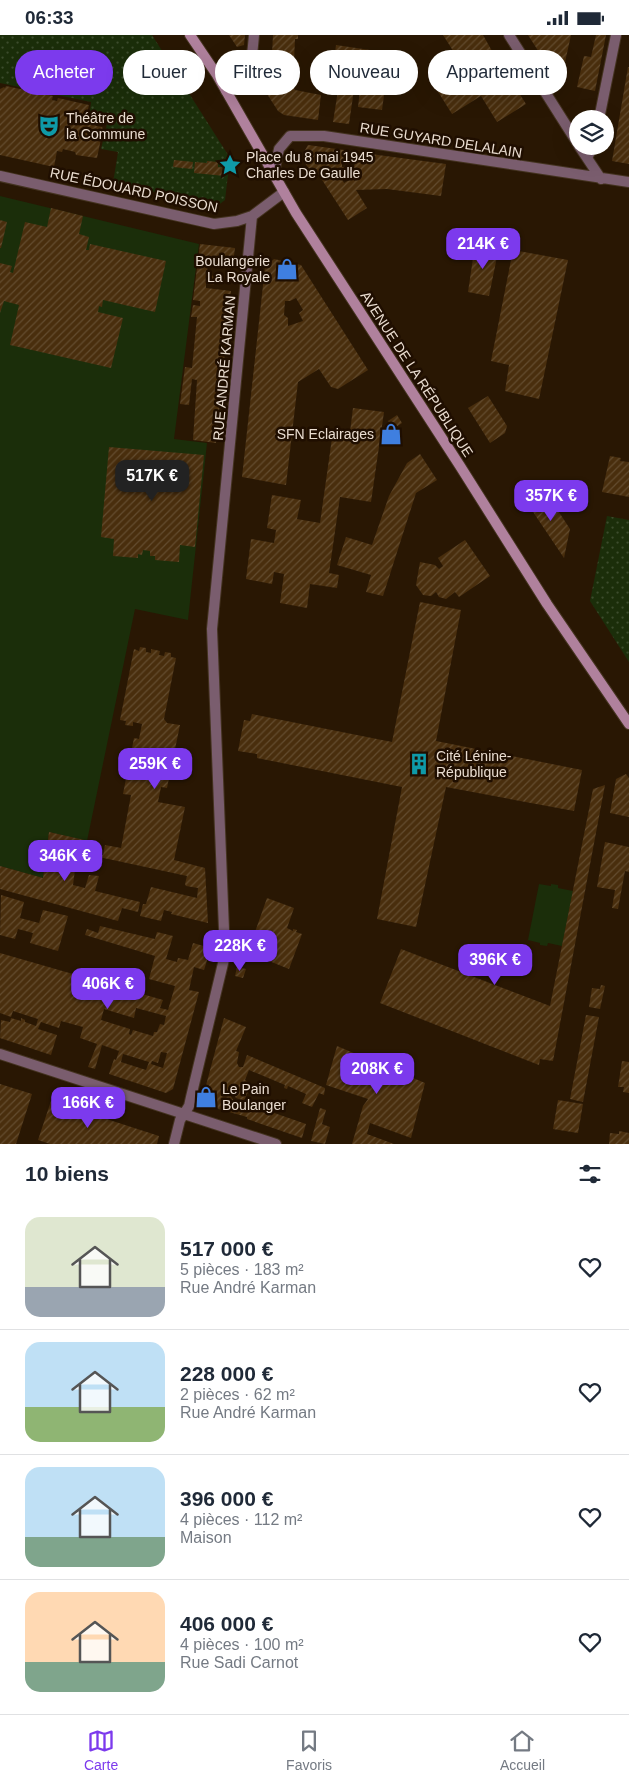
<!DOCTYPE html>
<html lang="fr">
<meta charset="utf-8">
<style>
:root{--surface:#fff;--page:#f6f6f7;--text:#1f2937;--muted:#747a83;--line:#e0e1e3;--accent:#7c3aed}
body{margin:0;font-family:Helvetica,sans-serif;background:var(--page);color:var(--text);height:100vh;display:flex;flex-direction:column;font-size:19px;white-space:nowrap}
*{box-sizing:border-box;margin:0}
p{font-size:16px;color:var(--muted)}
.icon{flex:none;width:28px;height:28px;fill:none;stroke:currentColor;stroke-width:2;stroke-linecap:round;stroke-linejoin:round}
.map{position:relative;height:1109px;overflow:hidden}
.panel{display:flex;flex-direction:column;background:var(--surface);flex:1}
.panel>*{flex:none}
.guide{position:absolute;left:15px;top:15px;width:600px;height:45px;display:flex;gap:10px}
.controls{position:absolute;left:569px;top:75px;display:grid;gap:10px}
.controls a{display:grid;place-items:center;width:45px;height:45px;border-radius:50%;background:var(--surface);box-shadow:0 5px 20px #0002;font-size:25px}
.price{position:absolute;translate:-50% -42px;padding:0 11px;border-radius:10px;background:var(--accent);color:#fff;font-size:16px;line-height:32px;filter:drop-shadow(0 1px 2px #0008)}
.price::after{content:'';position:absolute;left:50%;top:30px;width:15px;height:11px;margin-left:-8px;background:inherit;clip-path:polygon(0 0,100% 0,50% 100%)}
.price.on{background:#222;color:#fff}
ul{padding:0;list-style:none}
li{display:flex;align-items:center;gap:15px;height:125px;padding:0 25px}
li+li{border-top:1px solid var(--line)}
li span{display:grid;place-items:center;flex:none;width:140px;height:100px;border-radius:15px;color:#555}
li>.icon{margin-inline-start:auto}
span .icon{width:60px;height:60px;fill:#fffc;stroke-width:1}
li b{font-size:21px}
h2{display:flex;justify-content:space-between;align-items:center;height:60px;padding:0 25px;font-size:21px}
.chip{padding:0 18px;border-radius:22px;background:var(--surface);box-shadow:0 5px 20px #0002;font-size:18px;line-height:45px}
.chip.on{background:var(--accent);color:#fff}
.status{display:flex;justify-content:space-between;align-items:center;height:35px;padding:0 25px;background:var(--surface);direction:ltr}
.status svg{height:14px;fill:currentColor}
.tab-bar{display:flex;justify-content:space-around;align-items:center;height:70px;border-top:1px solid var(--line);background:var(--surface);font-size:14px;color:var(--muted)}
.tab-bar a{display:grid;justify-items:center;gap:2px}
.tab-bar .on{color:var(--accent)}
.map>svg:first-child{display:block}
.green{fill:url(#green-dots)}
.pitch{fill:#1b2e0a}
.building{fill:url(#building-hatch);fill-rule:evenodd}
.lines{fill:none;stroke-linecap:round;stroke-linejoin:round}
.street-casing{stroke:#443320;stroke-width:12}
.secondary-casing{stroke:#443320;stroke-width:12}
.street{stroke:#7a5d6e;stroke-width:10}
.secondary{stroke:#b0819d;stroke-width:10}
.labels{text-anchor:middle;dominant-baseline:central;stroke-width:5;stroke-linejoin:round;paint-order:stroke}
.poi-label{font-size:14px;fill:#eaddd0;stroke:#1f0e00;text-anchor:start}
.street-label{font-size:14px;fill:#eaddd0;stroke:#1f0e00}
</style>
<div class="status"><b>06:33</b><svg viewBox="0 0 49 12"><path d="M0 12V9h3v3zM5 12V6h3v6zM10 12V3h3v9zM15 12V0h3v12zM26 1h20v11H26zM47 4h2v5h-2z"/></svg></div>
<div class="map">
<svg width="629" height="1109" viewBox="0 0 629 1109">
<defs>
<pattern id="green-dots" width="8" height="8" patternUnits="userSpaceOnUse" patternTransform="scale(1.25)"><rect width="8" height="8" fill="#1b2e0a"/><path d="M2 2h.1M6 6h.1" fill="none" stroke="#3c4c2d" stroke-width="1.8" stroke-linecap="round"/></pattern>
<pattern id="building-hatch" width="6" height="6" patternUnits="userSpaceOnUse" patternTransform="scale(1.25)"><rect width="6" height="6" fill="#492e0d"/><path d="M-1 1l2-2M0 6l6-6M5 7l2-2" fill="none" stroke="#634c2f"/></pattern>
</defs>
<rect width="100%" height="100%" fill="#291703"/>
<path class="green" d="M0,0h152l78,123 -5,42 -8,6 -104,-23 5,-31 -17,-3 6,-25 -18,-4 2,-18 -91,-19z
M607,481l22,4v142l-39,-61z"/>
<path class="pitch" d="M0,161l199,48 -25,195 33,4 -19,177 -53,-11 -48,232 -38,-9 -6,46 -43,-12z
M539,849l12,2v-2l7,1v3l15,3 -11,55 -14,-3 -1,3 -7,-1v-2l-12,-3z"/>
<path class="building" d="M229,0h16l-1,10 -7,2z
M273,0h25v4h-3l-1,22 5,1 -1,5h-5l1,16 -3,1 4,6 26,5 -3,25 -34,-5 -6,-4 -11,-17 3,-2z
M443,0h40l9,16 -12,7 17,27 12,-8 17,27 -29,18 -16,-26 -29,18 -17,-27 29,-19z
M528,0h43l-11,50z
M596,0h10l-11,56 -18,-4 7,-31 7,1z
M336,10l54,8 -2,13 -30,-4 -9,62 -16,-2 6,-38 -8,-1z
M628,32h1v97l-17,-3z
M6,51l47,10 -1,4 5,1 1,-3 31,7 -4,18 4,1 4,-2 3,4 6,1 1,2 -6,29 -21,-3 -1,-3 -12,-3 -1,3 -5,-1 -3,16 -54,-12v-66l4,-2 1,1z
M376,52l9,1 -3,22 -24,-3 2,-17 15,2z
M308,110l36,5 -1,6 3,1v5h-4v5h2l-1,8 -2,2 3,6 9,-5 1,3 2,-1 -1,-6h-2l3,-19 -8,-1v-3l98,13 -5,32 -54,-7 -31,1 11,18 -19,12 -31,-48 -4,3 -10,-15 4,-3 -3,-5z
M174,125l19,2 -1,7 -19,-2z
M207,126l11,1v5l7,1v8l-31,-3 1,-11 12,1z
M51,173l32,8 -4,18 10,3 -3,13h3l1,-6 76,17 -11,51 -52,-12 -1,7 -3,-1 -1,6 25,6 -12,50 -101,-23 9,-40 -15,-4 -4,12v-50l12,3 -2,6 3,1 12,-51 22,5z
M0,185l7,2 -6,26h-1z
M200,209l35,4 -2,15 -25,-2 -1,14 9,1 -2,9 -8,-1v4l25,3 -15,152 -23,-3 4,-60 -5,-1 -3,26 -9,-1 5,-37 7,1 5,-51h-6l2,-12 7,1v-5l-7,-1z
M475,210l24,2 -10,49 -21,-4z
M513,215l55,10 -29,139 -34,-8 4,-26 -18,-4z
M274,224l27,6 67,105 -30,19 -7,-2 -12,-18 -21,13 -12,103 -44,-8 23,-210zM296,263l7,12 -4,3 4,8 -15,5v-8l-4,-3 1,-14h5z
M488,361l19,30 -2,7 -15,10 -22,-35z
M353,373l31,4 -13,90 -31,-5 -11,76 10,2 -2,13 -27,-4 -3,24 -27,-5 4,-29 -10,-2 -2,12 -26,-5 5,-40 23,4 2,-13 -9,-2 5,-33 29,5 -4,19 23,4 12,-85 17,2z
M397,380l5,8 -9,6 -5,-8z
M109,412l95,8 -9,92 -15,-2 -1,17 -24,-2v-4h-5v-5l-7,-1 -1,5 -4,-1v4l-25,-2 1,-17 -13,-2z
M420,419l17,26 -21,13 -33,103 -17,-4 5,-17 -34,-10 9,-28 26,8 17,-49 18,-33z
M610,421l11,2 -1,3 9,1v35l-27,-5z
M529,460l26,11 15,23 -6,29 -37,-55z
M465,505l25,36 -31,21 -4,-5 -9,7 -7,-2 -3,-5 -5,4 -8,-1 -7,-10 4,-23 15,3 4,4 4,-3 -5,-8z
M420,567l41,8 -25,131 146,29 -8,41 -128,-24 -30,140 -39,-8 25,-132 -145,-29v-4l-19,-3 6,-31 6,1 2,-7 140,28z
M140,612l6,1v4l5,1v-4l9,2 -1,4 5,1 1,-4 6,1v4l5,1 -12,61 3,4 13,2 -13,63 -6,-1 -3,15 27,5 -11,53 31,8 3,55 -37,-9 1,-2 -8,-2 -3,11 -21,-5 3,-12h3l5,-17 46,11 1,-10 -12,-2 -1,-2 2,-8 -88,-19 1,-3 3,1 2,-10 16,3 10,-53 -8,-1 11,-56 5,1 3,-15 -9,-2v4l-8,-1 1,-4 -6,-1 14,-71 5,2z
M626,739l3,4v39l-19,-4 6,-34z
M605,750l-52,276 -13,-2 -1,6 -159,-62 21,-54 149,57 43,-217z
M49,797l40,9 -1,7 -10,-2 -5,39 12,3 4,-13 10,1 -4,15 45,11 -2,10 -16,-4 -4,13 -118,-32v-23l43,12z
M605,807l24,5v25l-4,-1 -7,38 -6,-1 3,-18 -18,-3z
M1,860l23,7 -4,16 19,5 4,-13 25,6 -10,35 -28,-8 3,-10 -15,-4 -3,10 -15,-4z
M267,863l27,10 -7,20 6,3v-2l4,1 -1,2 6,2 -13,35 -25,-10 7,-21 -16,-6z
M100,891l55,13 2,-7 16,4 -7,23 11,3 1,-4 10,2 5,-17 18,5 -7,22 -10,-3 -5,23 10,2 -26,97 -7,4 -57,-19 5,-15 2,1 3,-9 -17,-6 -7,24 -7,-2 9,-23 -17,-6 3,-11 -22,-6 -2,7 -18,-6 -3,7 19,6 -6,20 -51,-17 1,-18 9,2 1,-4 10,3v-3l4,2v2l11,4 2,-7 -25,-8 -2,6 -11,-4v-60l163,47 -3,8 8,2 7,-24 -26,-7 6,-23 -70,-21 2,-6 11,4zM136,973l30,8 -2,9 -4,-1 -3,8h-3l-1,4 -20,-6 -2,5 -2,-1 1,-5 -29,-9 3,-11 30,9zM161,1017l6,1 -4,15 -12,-4 1,-3 6,2zM123,1019l26,8 -3,8 -25,-8z
M237,932l9,2 -3,9 -8,-2z
M601,950l4,1 -5,23 -11,-2 3,-19 8,1z
M586,980l13,2 -16,85 -13,-3z
M224,983l22,9 -10,24 3,1 -2,11 2,4h4l4,-12 78,33 -1,7 -5,-2 -7,14 -10,-4 4,-9 -18,-8 -1,3 -3,-1 1,-3 -36,-15 -4,10 3,2 -4,8 4,2 -4,9 -8,-3 -5,-7 1,-3 -2,-1 -2,5 6,9 17,4 55,19 -4,14 -55,-19v-2l-46,-13z
M337,1011l88,37 -14,55 -41,-15 -3,11 27,10h-42l11,-38 5,-7 -42,-14z
M622,1026l7,1v31l-6,-1 1,-5h-6z
M0,1049l32,10 -16,50h-16z
M558,1065l25,4 -5,29 -25,-4z
M51,1066l108,35 -2,8h-107l-12,-4z
M320,1073l6,2 -4,14 8,3 -5,17 -14,-3z
M619,1096l10,2v11h-20l1,-11 9,1z"/>
<g class="lines">
<g class="street-casing">
<path id="street" d="M509,0l69,109
M226,56c25,-22 25,-22 28,-56
M599,84l17,-84
M579,111l22,33
M587,123l6,-12
M274,138l5,-24 11,-13h34l305,46
M0,141l214,48 23,-3 15,-5 32,-24
M0,1019l276,90
M174,1109l6,-24 9,-14 2,-9 34,-142 -13,-326 40,-413"/>
</g>
<g class="secondary-casing">
<path id="secondary" d="M190,0l27,40 79,138 164,253 87,138 82,120"/>
</g>
<use href="#street" class="street"/>
<use href="#secondary" class="secondary"/>
</g>
<defs>
<g id="theatre-bare" transform="scale(1.725)"><path d="M-5-5.5Q0-4 5-5.5V0Q5 5 0 6Q-5 5-5 0ZM-3.3-2.5H-1v1.5H-3.3ZM1-2.5H3.3v1.5H1ZM-2.8 1Q0 5.5 2.8 1Z" fill="#0f9aa8" stroke="#1f0e00" stroke-width="2.5" paint-order="stroke"/></g>
<g id="sight-bare" transform="scale(1.725)"><path d="M0-6L1.8-2.2L6-1.7L2.9 1.2L3.7 5.4L0 3.3L-3.7 5.4L-2.9 1.2L-6-1.7L-1.8-2.2Z" fill="#0f9aa8" stroke="#1f0e00" stroke-width="2.5" paint-order="stroke"/></g>
<g id="shop-bare" transform="scale(1.725)"><path d="M-5-2.5h2.3a2.7 3.5 0 0 1 5.4 0H5L5.5 6h-11ZM-1.5-2.5h3a1.5 2.3 0 0 0-3 0Z" fill="#3f7fe0" stroke="#1f0e00" stroke-width="2.5" paint-order="stroke"/></g>
<g id="building-bare" transform="scale(1.725)"><path d="M-4-6H4V6H1V3H-1V6H-4ZM-2.5-4.3h1.7v1.8h-1.7ZM.8-4.3h1.7v1.8H.8ZM-2.5-1h1.7V.8h-1.7ZM.8-1h1.7V.8H.8Z" fill="#0f9aa8" stroke="#1f0e00" stroke-width="2.5" paint-order="stroke"/></g>
</defs>
<g fill-rule="evenodd">
<use href="#theatre-bare" x="49" y="91"/>
<use href="#sight-bare" x="230" y="130"/>
<use href="#shop-bare" x="287" y="234"/>
<use href="#shop-bare" x="391" y="399"/>
<use href="#building-bare" x="419" y="729"/>
<use href="#shop-bare" x="206" y="1062"/>
</g>
<g class="labels">
<g class="poi-label">
<text x="66" y="83">Théâtre de<tspan x="66" dy="16">la Commune</tspan></text>
<text x="246" y="122">Place du 8 mai 1945<tspan x="246" dy="16">Charles De Gaulle</tspan></text>
<text x="270" y="226" text-anchor="end">Boulangerie<tspan x="270" dy="16">La Royale</tspan></text>
<text x="374" y="399" text-anchor="end">SFN Eclairages</text>
<text x="436" y="721">Cité Lénine-<tspan x="436" dy="16">République</tspan></text>
<text x="222" y="1054">Le Pain<tspan x="222" dy="16">Boulanger</tspan></text>
</g>
<g class="street-label">
<text transform="translate(441 105) rotate(9)">RUE GUYARD DELALAIN</text>
<text transform="translate(134 155) rotate(12)">RUE ÉDOUARD POISSON</text>
<text transform="translate(224 333) rotate(-85)">RUE ANDRÉ KARMAN</text>
<text transform="translate(417 339) rotate(57)">AVENUE DE LA RÉPUBLIQUE</text>
</g>
</g>
</svg>
<div class="controls">
<a><svg class="icon" aria-label="layers" viewBox="0 0 24 24"><path d="M12 4l9 5-9 5-9-5zM3 14l9 5 9-5"/></svg></a>
</div>
<b class="price" style="left:483px;top:235px">214K €</b>
<b class="price on" style="left:152px;top:467px">517K €</b>
<b class="price" style="left:551px;top:487px">357K €</b>
<b class="price" style="left:155px;top:755px">259K €</b>
<b class="price" style="left:65px;top:847px">346K €</b>
<b class="price" style="left:240px;top:937px">228K €</b>
<b class="price" style="left:495px;top:951px">396K €</b>
<b class="price" style="left:108px;top:975px">406K €</b>
<b class="price" style="left:377px;top:1060px">208K €</b>
<b class="price" style="left:88px;top:1094px">166K €</b>
<div class="guide">
<a class="chip on">Acheter</a>
<a class="chip">Louer</a>
<a class="chip">Filtres</a>
<a class="chip">Nouveau</a>
<a class="chip">Appartement</a>
</div>
</div>
<section class="panel">
<h2>10 biens<svg class="icon" aria-label="filters" viewBox="0 0 24 24"><path d="M4 7h16M4 17h16"/><circle cx="9" cy="7" r="2"/><circle cx="15" cy="17" r="2"/></svg></h2>
<ul>
<li><span style="background:linear-gradient(#dfe7d0 70%,#9aa5b1 0)"><svg class="icon" aria-label="home" viewBox="0 0 24 24"><path d="M3 11l9-7 9 7M6 9v11h12V9"/></svg></span><div><b>517 000 €</b><p>5 pièces · 183 m²</p><p>Rue André Karman</p></div><svg class="icon" aria-label="heart" viewBox="0 0 24 24"><path d="M12 20l-8-8c-3-5 5-10 8-4 3-6 11-1 8 4z"/></svg></li>
<li><span style="background:linear-gradient(#bfe0f5 65%,#8fb573 0)"><svg class="icon" aria-label="home" viewBox="0 0 24 24"><path d="M3 11l9-7 9 7M6 9v11h12V9"/></svg></span><div><b>228 000 €</b><p>2 pièces · 62 m²</p><p>Rue André Karman</p></div><svg class="icon" aria-label="heart" viewBox="0 0 24 24"><path d="M12 20l-8-8c-3-5 5-10 8-4 3-6 11-1 8 4z"/></svg></li>
<li><span style="background:linear-gradient(#bfe0f5 70%,#7fa58c 0)"><svg class="icon" aria-label="home" viewBox="0 0 24 24"><path d="M3 11l9-7 9 7M6 9v11h12V9"/></svg></span><div><b>396 000 €</b><p>4 pièces · 112 m²</p><p>Maison</p></div><svg class="icon" aria-label="heart" viewBox="0 0 24 24"><path d="M12 20l-8-8c-3-5 5-10 8-4 3-6 11-1 8 4z"/></svg></li>
<li><span style="background:linear-gradient(#ffd9b3 70%,#7fa58c 0)"><svg class="icon" aria-label="home" viewBox="0 0 24 24"><path d="M3 11l9-7 9 7M6 9v11h12V9"/></svg></span><div><b>406 000 €</b><p>4 pièces · 100 m²</p><p>Rue Sadi Carnot</p></div><svg class="icon" aria-label="heart" viewBox="0 0 24 24"><path d="M12 20l-8-8c-3-5 5-10 8-4 3-6 11-1 8 4z"/></svg></li>
</ul>
</section>
<nav class="tab-bar">
<a class="on"><svg class="icon" aria-label="map" viewBox="0 0 24 24"><path d="M3 6l6-2 6 2 6-2v14l-6 2-6-2-6 2zM9 4v14M15 6v14"/></svg>Carte</a>
<a><svg class="icon" aria-label="saved" viewBox="0 0 24 24"><path d="M7 4h10v16l-5-4-5 4z"/></svg>Favoris</a>
<a><svg class="icon" aria-label="home" viewBox="0 0 24 24"><path d="M3 11l9-7 9 7M6 9v11h12V9"/></svg>Accueil</a>
</nav>
